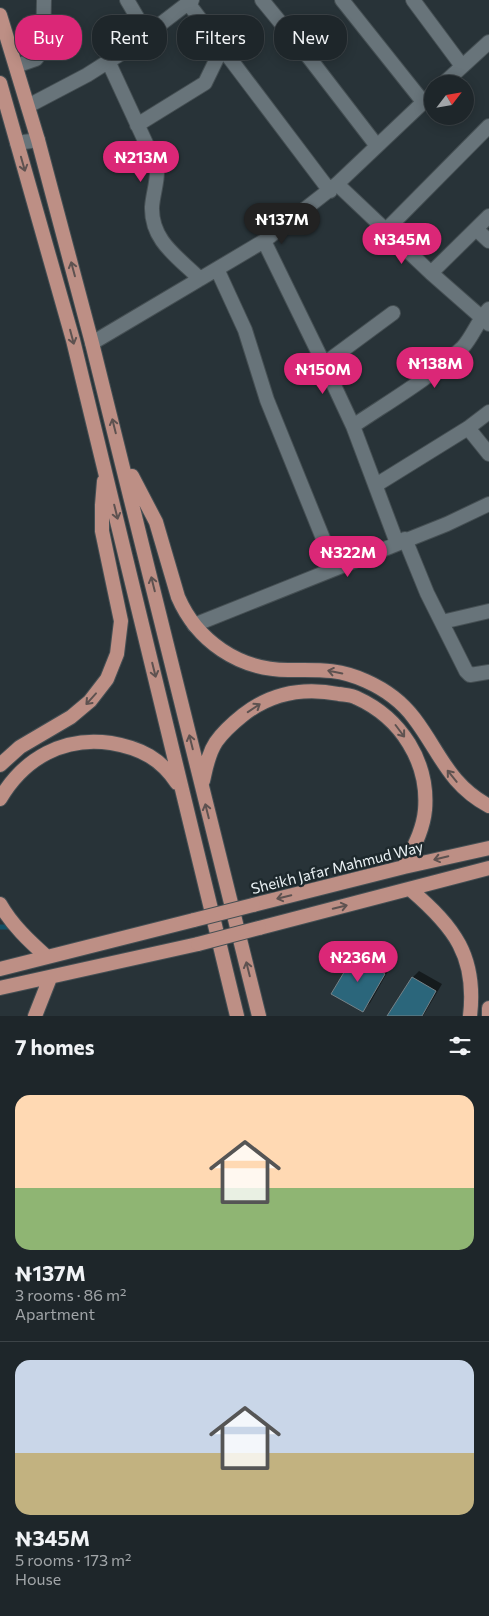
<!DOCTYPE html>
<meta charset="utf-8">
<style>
:root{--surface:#1e262a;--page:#2b3236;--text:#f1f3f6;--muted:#a1a5a8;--line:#3c4347;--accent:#db2777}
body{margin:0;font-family:Commissioner,sans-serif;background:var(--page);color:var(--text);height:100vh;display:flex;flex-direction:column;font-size:19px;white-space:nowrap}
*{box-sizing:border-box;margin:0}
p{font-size:16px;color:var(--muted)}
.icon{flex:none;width:28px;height:28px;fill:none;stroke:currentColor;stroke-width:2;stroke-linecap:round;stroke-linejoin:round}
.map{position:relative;height:1016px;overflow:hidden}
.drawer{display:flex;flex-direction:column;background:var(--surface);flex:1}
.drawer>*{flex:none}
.hud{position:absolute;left:15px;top:15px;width:460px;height:45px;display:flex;gap:10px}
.needle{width:32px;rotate:59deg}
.controls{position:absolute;left:424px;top:75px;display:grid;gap:10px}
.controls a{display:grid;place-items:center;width:50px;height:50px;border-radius:50%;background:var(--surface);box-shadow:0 2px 12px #0003,0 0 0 1px var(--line);font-size:25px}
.price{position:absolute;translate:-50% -42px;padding:0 11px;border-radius:18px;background:var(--accent);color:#fff;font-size:16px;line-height:32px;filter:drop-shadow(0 1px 2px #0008)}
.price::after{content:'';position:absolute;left:50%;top:30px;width:15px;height:11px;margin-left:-8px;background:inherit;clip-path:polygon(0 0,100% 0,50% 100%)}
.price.active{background:#222;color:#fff}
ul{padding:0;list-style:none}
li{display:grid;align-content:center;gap:10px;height:265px;padding:0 15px}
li+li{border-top:1px solid var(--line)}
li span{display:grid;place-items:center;height:155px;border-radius:15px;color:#555}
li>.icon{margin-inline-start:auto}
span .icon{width:90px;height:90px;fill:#fffc;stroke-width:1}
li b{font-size:21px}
h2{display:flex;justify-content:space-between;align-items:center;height:60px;padding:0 15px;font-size:21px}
.pill{padding:0 18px;border-radius:20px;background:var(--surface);box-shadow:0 2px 12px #0003,0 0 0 1px var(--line);font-size:18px;line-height:45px}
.pill.active{background:var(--accent);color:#fff}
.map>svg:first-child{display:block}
.shadow{fill:#0007}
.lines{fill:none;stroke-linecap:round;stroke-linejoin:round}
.stream{stroke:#125065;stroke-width:5}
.building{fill:#2b667b;stroke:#758288}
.minor-casing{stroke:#454f53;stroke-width:16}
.primary-casing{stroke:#454f53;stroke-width:16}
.minor{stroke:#68747a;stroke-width:14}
.primary{stroke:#bd8f85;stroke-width:14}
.primary-bridge-casing{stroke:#454f53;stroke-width:16;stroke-linecap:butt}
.primary-bridge{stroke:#bd8f85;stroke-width:14}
.oneway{stroke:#5e5250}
.labels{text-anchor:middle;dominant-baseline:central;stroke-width:5;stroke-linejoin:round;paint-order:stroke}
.street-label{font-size:15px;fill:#ecf3f6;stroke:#1e292d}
</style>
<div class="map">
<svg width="489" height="1016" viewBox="0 0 489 1016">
<rect width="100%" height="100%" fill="#283338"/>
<path class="shadow" d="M363,948l28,18 -21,37 -7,7 -7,-55z
M419,971l23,13 -19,32h-35l24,-38z"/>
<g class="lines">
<path class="stream" d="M0,927h8"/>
</g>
<path class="building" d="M355,954l30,20 -22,38 -32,-18z
M412,977l24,14 -14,25h-35z"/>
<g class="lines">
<g class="minor-casing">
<path id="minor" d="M127,0l20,34
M262,0l45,55 70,91
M342,0l82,103
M413,0l49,66
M188,3l142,188
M108,61l49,106c1,14 -4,26 -5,40 -1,34 26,50 48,72
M16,66l20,-7 7,-10 1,-49
M443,84l46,-42
M28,106l59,-31 41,-26 64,-49
M137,125l68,-42 17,-35
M17,143l21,-3
M337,184l94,89 58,51
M476,229l13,12
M386,230l103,-104
M264,241l60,123 29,62 44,117
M217,269l28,61 22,70 68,168
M431,273l58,-57
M92,343l172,-102 73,-57 95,-90
M324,364l69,-51
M353,426c37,-25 77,-48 110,-79 10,-11 15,-27 26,-38
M468,428l21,26
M376,485l92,-57 21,-16
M405,539l22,54 39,78 4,4 19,-3
M442,622l47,-11
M194,625l253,-101 42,-20"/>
</g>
<g class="primary-casing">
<path id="primary" d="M0,15l38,125 54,203 167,673
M0,83l73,257 164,676
M132,476l24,46 22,75c19,44 61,73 110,73 29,0 50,-2 78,11 18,8 36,21 48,37 26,34 34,66 75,88
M0,765l20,-18 51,-30 19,-16 17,-22 10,-25 4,-33 -19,-90v-26l2,-24
M203,781c3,-13 5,-27 13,-39 7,-10 17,-19 27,-27 28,-22 61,-28 96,-21 6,1 13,1 18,4 44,20 72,64 68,112 -2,21 -12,38 -21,57
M0,799c24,-41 64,-63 111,-56 30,5 50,16 66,40
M411,890c43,37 66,66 59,126
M0,904c12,21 29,37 47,53
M253,905l151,-38 85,-19
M259,928l230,-60
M0,969l194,-49
M0,988l198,-44
M35,1016l15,-38
M489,1016v-8"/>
</g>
<use href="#minor" class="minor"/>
<use href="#primary" class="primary"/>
<g class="primary-bridge-casing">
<path id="primary-bridge" d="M194,920l59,-15
M198,944l61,-16"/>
</g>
<use href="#primary-bridge" class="primary-bridge"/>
</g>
<defs><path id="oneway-shaft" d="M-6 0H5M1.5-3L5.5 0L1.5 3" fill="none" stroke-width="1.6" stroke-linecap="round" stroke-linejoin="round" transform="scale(1.25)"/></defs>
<g class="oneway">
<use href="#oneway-shaft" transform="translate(23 164) rotate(74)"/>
<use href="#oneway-shaft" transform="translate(73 269) rotate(-105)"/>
<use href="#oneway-shaft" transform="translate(72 337) rotate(75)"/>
<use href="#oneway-shaft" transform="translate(114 426) rotate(-104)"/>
<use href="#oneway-shaft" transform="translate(116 512) rotate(76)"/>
<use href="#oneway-shaft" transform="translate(153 584) rotate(-104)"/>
<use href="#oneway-shaft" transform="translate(154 670) rotate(76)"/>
<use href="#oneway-shaft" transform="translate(335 672) rotate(-169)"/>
<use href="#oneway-shaft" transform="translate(91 699) rotate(132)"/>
<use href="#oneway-shaft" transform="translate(254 708) rotate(-34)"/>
<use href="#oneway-shaft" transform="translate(400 731) rotate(53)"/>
<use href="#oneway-shaft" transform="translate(191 742) rotate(-104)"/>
<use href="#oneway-shaft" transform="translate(452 776) rotate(-129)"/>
<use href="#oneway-shaft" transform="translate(207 811) rotate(-104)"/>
<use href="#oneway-shaft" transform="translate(441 858) rotate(167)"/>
<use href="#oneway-shaft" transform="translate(284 897) rotate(166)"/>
<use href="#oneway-shaft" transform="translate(340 907) rotate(-14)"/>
<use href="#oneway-shaft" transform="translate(248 969) rotate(-104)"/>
</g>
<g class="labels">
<g class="street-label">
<text transform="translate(337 867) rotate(-14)">Sheikh Jafar Mahmud Way</text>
</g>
</g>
</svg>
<div class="controls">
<a><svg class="needle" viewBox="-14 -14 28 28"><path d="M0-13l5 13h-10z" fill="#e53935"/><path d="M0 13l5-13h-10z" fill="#a1a5a8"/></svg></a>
</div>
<b class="price" style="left:141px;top:183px">₦213M</b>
<b class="price active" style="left:282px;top:245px">₦137M</b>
<b class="price" style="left:402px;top:265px">₦345M</b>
<b class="price" style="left:435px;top:389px">₦138M</b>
<b class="price" style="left:323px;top:395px">₦150M</b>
<b class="price" style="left:348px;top:578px">₦322M</b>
<b class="price" style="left:358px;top:983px">₦236M</b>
<div class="hud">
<a class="pill active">Buy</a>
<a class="pill">Rent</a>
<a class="pill">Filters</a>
<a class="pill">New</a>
</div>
</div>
<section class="drawer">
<h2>7 homes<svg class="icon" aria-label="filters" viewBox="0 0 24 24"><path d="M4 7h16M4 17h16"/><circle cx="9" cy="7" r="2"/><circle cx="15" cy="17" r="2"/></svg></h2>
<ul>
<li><span style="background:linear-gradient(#ffd9b3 60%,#8fb573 0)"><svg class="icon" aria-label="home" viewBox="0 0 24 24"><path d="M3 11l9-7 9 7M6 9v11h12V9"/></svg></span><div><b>₦137M</b><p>3 rooms · 86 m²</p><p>Apartment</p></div></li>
<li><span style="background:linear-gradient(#c9d6e8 60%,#c2b280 0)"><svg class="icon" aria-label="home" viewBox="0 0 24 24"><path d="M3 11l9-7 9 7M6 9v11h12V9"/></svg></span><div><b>₦345M</b><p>5 rooms · 173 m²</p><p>House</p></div></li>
</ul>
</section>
